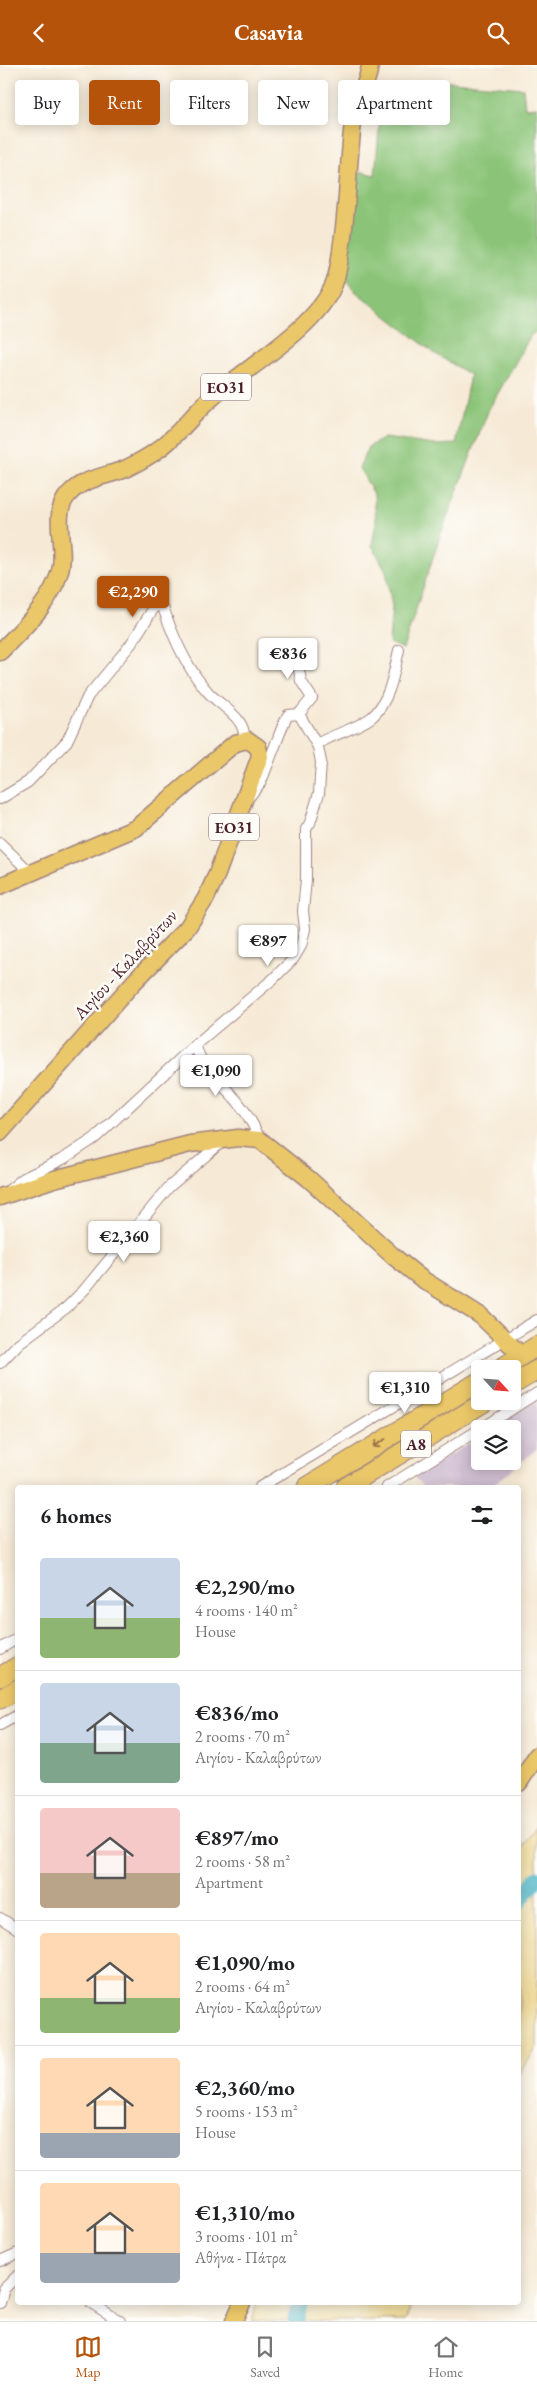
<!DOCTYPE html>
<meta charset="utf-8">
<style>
:root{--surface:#fff;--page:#f2f2f2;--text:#202124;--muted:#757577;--line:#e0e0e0;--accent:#b45309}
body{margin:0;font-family:"EB Garamond",serif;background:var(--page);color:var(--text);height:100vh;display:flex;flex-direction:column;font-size:19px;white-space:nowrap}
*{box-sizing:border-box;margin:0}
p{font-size:16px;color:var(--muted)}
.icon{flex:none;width:28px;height:28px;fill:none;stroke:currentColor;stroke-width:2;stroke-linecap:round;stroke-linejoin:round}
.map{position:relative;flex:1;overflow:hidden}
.side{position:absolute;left:15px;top:1420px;width:506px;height:820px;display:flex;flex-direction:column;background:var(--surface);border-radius:5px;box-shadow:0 2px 12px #0003}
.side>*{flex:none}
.top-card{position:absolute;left:15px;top:15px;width:508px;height:45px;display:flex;gap:10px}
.needle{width:32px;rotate:116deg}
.buttons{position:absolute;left:471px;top:1295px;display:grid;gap:10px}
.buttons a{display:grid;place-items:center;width:50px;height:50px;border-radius:5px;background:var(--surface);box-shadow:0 2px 12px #0003;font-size:25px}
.price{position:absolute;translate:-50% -42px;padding:0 11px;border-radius:5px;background:#fff;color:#222;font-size:16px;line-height:32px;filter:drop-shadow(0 1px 2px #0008)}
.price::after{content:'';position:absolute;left:50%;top:30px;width:15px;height:11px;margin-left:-8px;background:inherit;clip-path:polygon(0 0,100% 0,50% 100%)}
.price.active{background:var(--accent);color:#fff}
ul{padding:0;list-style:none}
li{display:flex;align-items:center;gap:15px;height:125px;padding:0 25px}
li+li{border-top:1px solid var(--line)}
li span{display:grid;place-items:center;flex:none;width:140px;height:100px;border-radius:5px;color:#555}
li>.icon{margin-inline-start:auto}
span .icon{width:60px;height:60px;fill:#fffc;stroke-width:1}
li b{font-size:21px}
h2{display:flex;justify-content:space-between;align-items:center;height:60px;padding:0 25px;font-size:21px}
.chip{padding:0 18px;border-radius:5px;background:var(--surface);box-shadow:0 2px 12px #0003;font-size:18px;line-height:45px}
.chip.active{background:var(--accent);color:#fff}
header{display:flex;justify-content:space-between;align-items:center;height:65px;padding:0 25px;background:var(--accent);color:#fff;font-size:22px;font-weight:700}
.dock{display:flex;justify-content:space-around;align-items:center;height:70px;border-top:1px solid var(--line);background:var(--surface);font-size:14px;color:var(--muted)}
.dock a{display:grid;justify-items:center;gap:2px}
.dock .active{color:var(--accent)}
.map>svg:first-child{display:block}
.industrial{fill:#cfbdd0}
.green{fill:#8bc478;stroke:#6a7252}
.sand{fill:#eeda9e;stroke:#9c7c64}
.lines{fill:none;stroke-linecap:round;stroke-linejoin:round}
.river{stroke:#48b3c5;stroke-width:16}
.street-casing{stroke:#a08480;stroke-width:12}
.primary-casing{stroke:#a08480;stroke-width:19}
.highway-casing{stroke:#a08480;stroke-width:21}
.street{stroke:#fff;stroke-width:10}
.primary{stroke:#eac769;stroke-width:16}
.highway{stroke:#eac769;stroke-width:19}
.oneway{stroke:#9a734a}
.labels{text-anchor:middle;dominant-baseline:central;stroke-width:5;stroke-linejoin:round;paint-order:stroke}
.shield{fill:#fdfcf7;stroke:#806168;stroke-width:1}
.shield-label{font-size:16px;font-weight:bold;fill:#4a1f2b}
.street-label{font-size:18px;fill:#4a1f2b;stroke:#fdfcf7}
</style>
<header><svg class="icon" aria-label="back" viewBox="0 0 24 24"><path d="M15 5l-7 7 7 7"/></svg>Casavia<svg class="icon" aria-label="search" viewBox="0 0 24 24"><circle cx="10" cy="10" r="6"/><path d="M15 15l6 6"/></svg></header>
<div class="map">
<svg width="537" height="2256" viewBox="0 0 537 2256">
<rect width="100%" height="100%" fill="#fdfcf7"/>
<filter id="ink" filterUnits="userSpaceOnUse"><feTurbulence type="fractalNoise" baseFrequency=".02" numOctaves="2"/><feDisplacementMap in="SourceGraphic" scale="10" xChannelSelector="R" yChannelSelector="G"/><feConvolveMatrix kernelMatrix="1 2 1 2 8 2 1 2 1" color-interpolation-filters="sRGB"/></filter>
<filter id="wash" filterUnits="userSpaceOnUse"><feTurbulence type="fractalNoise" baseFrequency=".0096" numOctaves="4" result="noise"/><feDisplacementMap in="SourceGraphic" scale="20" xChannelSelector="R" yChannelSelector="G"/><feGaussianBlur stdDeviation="1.12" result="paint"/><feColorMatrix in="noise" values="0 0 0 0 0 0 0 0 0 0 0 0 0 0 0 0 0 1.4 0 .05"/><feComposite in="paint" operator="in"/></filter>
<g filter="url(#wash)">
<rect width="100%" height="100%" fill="#f6ead6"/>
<path class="industrial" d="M537,1335v49l-47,38h-67l-9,-10 66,-41v25h32v-32h-21z"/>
<path class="green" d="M439,16l84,7 2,20 12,-1v224l-6,4 -42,74 -48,124 -38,116 -14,-6 3,-36 -6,-36 -14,-26 4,-23 -2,-28 -15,-26 9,-21 16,-9 50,7 22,-1 14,-69 -36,-22 -79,-62 -14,-21 14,-89 6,-9 14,3 5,-56 17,-26z"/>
<path class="sand" d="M537,1760v222l-18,28v-222z
M257,2238h156l-7,18h-154z"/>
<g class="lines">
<path class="river" d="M519,1837l18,-24
M296,2256l4,-18"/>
</g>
</g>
<g filter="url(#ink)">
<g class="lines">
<g class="street-casing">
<path id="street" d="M295,583l6,33 11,17 -13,16
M317,679c17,-10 39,-15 55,-27 18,-16 22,-45 27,-67
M0,734l28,-17 39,-41 21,-45 43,-52 24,-38h5l4,4c10,29 23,59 44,82 13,15 39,26 36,48
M0,778l31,30
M195,980c9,25 16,29 34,47 13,13 24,31 31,48
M8,1126l16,-13 39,-19 32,-21 100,-93 78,-66 21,-21 7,-12 4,-17 -2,-18 3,-32v-50l4,-6 9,-30 2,-31 -3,-15 -19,-33 -11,1 -3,5 -24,62 -11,14
M0,1298l19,-20 47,-35 19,-19 84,-102 54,-46
M481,1364l56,-36
M260,1422l277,-167
M387,1422l93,-58
M0,1584l18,-11
M0,1660l18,-10
M0,1853l18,11
M0,2196l18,-8
M0,2238l4,-14 14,-14
M91,2238l29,18"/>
</g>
<g class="primary-casing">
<path id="primary" d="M0,587c23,-24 51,-49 60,-81 7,-24 -10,-58 9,-77 15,-17 38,-17 58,-26 10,-5 23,-12 32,-19 21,-15 35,-37 55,-53 35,-30 103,-69 120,-112 5,-13 6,-27 8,-41 6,-40 6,-80 11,-120 2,-21 15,-38 17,-58
M0,821l136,-58 99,-85 13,-3 10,7 2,9 -43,118 -11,24 -19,30 -54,55 -133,150
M0,1132l54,-18 136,-35 48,-6 22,2 49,39 84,77 29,23 59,37 34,33
M519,1718l18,-28
M234,2256l8,-18"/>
</g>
<g class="highway-casing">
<path id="highway" d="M500,1304l37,-23
M512,1320l25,-15
M307,1422l173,-106
M346,1422l140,-86
M0,1612l18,-11
M0,1634l18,-10"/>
</g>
<use href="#street" class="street"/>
<use href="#primary" class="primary"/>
<use href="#highway" class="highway"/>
</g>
<defs><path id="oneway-shaft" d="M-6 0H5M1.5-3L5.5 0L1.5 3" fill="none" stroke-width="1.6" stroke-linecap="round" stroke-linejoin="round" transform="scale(1.25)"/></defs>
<use class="oneway" href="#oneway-shaft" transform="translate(379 1378) rotate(148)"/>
</g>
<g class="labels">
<g class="shield">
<rect x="201" y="308.5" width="50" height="27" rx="4"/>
<rect x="209" y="748.5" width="50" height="27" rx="4"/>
<rect x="401" y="1365.5" width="30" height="27" rx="4"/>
</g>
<g class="shield-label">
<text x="226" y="322">ΕΟ31</text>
<text x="234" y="762">ΕΟ31</text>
<text x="416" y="1379">Α8</text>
</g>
<g class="street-label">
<text transform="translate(125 899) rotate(-47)">Αιγίου - Καλαβρύτων</text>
</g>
</g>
</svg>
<div class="buttons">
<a><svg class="needle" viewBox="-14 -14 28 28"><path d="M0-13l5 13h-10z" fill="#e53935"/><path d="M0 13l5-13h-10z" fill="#757577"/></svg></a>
<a><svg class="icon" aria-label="layers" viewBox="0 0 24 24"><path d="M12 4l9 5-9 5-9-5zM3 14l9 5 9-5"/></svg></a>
</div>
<b class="price active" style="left:133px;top:553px">€2,290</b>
<b class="price" style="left:288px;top:615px">€836</b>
<b class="price" style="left:268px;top:902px">€897</b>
<b class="price" style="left:216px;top:1032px">€1,090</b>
<b class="price" style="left:124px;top:1198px">€2,360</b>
<b class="price" style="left:405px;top:1349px">€1,310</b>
<div class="top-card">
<a class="chip">Buy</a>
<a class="chip active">Rent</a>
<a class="chip">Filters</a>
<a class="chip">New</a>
<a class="chip">Apartment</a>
</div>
<section class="side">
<h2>6 homes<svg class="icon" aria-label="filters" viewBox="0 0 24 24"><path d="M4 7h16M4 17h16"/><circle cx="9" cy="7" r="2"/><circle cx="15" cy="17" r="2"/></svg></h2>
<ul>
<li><span style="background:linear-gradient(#c9d6e8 60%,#8fb573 0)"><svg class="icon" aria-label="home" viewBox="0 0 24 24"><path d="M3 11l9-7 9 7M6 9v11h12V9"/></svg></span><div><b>€2,290/mo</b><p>4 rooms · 140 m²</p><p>House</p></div></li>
<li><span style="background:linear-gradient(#c9d6e8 60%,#7fa58c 0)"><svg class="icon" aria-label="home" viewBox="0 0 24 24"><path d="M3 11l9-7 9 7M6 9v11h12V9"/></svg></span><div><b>€836/mo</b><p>2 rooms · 70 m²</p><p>Αιγίου - Καλαβρύτων</p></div></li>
<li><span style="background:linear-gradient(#f6c9c9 65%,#b9a48a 0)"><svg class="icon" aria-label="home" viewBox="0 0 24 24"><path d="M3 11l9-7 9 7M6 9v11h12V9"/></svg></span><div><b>€897/mo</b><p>2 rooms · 58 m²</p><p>Apartment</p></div></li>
<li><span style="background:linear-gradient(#ffd9b3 65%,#8fb573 0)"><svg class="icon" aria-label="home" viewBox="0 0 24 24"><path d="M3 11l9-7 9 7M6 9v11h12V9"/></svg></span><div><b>€1,090/mo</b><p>2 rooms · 64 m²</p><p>Αιγίου - Καλαβρύτων</p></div></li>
<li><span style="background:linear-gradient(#ffd9b3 75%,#9aa5b1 0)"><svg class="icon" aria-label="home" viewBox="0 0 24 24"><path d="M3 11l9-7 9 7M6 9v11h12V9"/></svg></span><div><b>€2,360/mo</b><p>5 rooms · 153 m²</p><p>House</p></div></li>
<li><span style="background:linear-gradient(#ffd9b3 70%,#9aa5b1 0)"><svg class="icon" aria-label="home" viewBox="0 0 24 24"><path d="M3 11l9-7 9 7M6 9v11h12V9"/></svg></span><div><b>€1,310/mo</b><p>3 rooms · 101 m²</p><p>Αθήνα - Πάτρα</p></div></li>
</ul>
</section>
</div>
<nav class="dock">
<a class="active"><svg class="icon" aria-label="map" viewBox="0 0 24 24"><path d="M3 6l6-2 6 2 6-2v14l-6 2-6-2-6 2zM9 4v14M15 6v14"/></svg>Map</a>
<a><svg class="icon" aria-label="saved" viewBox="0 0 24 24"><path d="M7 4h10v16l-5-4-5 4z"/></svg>Saved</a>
<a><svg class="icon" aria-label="home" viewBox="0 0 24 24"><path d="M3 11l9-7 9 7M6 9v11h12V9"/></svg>Home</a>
</nav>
